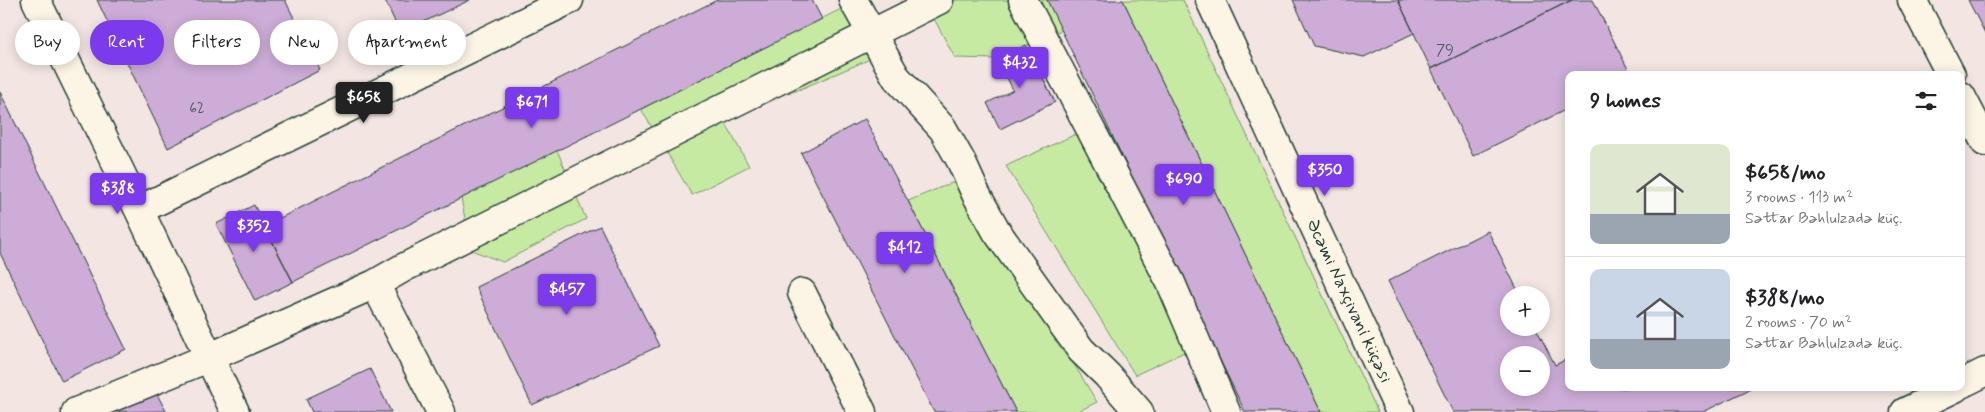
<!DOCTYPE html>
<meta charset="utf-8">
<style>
:root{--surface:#fff;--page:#f2f2f2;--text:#202124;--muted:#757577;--line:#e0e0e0;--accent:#7c3aed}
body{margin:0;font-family:Mynerve,sans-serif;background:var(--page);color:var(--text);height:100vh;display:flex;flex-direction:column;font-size:19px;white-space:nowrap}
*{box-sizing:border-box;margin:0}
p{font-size:16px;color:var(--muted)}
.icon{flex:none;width:28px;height:28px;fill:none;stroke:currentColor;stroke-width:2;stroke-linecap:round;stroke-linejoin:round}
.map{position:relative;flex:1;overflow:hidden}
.panel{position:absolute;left:1565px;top:71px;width:400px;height:320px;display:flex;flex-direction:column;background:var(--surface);border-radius:10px;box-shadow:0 2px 12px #0003}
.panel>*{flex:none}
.top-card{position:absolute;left:15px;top:20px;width:475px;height:45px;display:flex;gap:10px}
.fabs{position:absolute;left:1500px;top:286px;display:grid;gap:10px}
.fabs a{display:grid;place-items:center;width:50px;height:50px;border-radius:50%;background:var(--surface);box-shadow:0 2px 12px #0003;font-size:25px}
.price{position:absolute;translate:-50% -42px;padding:0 11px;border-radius:5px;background:var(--accent);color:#fff;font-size:16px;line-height:32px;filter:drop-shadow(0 1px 2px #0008)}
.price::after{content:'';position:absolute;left:50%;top:30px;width:15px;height:11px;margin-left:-8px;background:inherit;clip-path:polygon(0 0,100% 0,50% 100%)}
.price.on{background:#222;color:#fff}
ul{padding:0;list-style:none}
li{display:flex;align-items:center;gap:15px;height:125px;padding:0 25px}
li+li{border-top:1px solid var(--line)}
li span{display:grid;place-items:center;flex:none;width:140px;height:100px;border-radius:10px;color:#555}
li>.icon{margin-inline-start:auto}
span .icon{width:60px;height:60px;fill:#fffc;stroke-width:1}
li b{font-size:21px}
h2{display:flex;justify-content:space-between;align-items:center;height:60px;padding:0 25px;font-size:21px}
.tag{padding:0 18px;border-radius:22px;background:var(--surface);box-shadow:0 2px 12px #0003;font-size:18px;line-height:45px}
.tag.on{background:var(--accent);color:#fff}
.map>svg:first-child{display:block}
.green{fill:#c7eaa3;stroke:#73946c}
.building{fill:#cdacd7;stroke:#1f3d34;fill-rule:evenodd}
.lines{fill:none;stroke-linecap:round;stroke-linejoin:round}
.minor-casing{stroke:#1f3d34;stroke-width:31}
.minor{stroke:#fcf5e5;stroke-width:28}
.labels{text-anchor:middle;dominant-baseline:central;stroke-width:4;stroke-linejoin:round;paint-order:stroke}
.number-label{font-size:15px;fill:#4a595d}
.street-label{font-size:18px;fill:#1f3d34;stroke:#fcf5e5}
</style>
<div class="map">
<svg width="1985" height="412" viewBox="0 0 1985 412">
<rect width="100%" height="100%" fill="#f3e6e2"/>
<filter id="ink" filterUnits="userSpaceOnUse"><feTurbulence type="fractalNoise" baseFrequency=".02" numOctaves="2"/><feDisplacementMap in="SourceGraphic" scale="10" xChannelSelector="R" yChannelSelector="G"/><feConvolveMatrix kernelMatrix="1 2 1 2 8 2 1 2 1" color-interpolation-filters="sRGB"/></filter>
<g filter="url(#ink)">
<path class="green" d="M924,0h123l15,30 -64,29 -43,-1z
M1123,0h60l195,412h-57z
M845,7l30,50 -84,36 -16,-4 -53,28 27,49 -57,29 -51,-86z
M1087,129l106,219 -58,27 -129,-209z
M557,150l29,69 -83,43 -32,-12 -10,-52z
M961,179l136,223 -20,10h-61l-108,-211z"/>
<path class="building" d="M97,0h188l35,70 -152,78z
M385,0h85l-70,33z
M717,0h95l10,19 -529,263 -29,-56z
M1047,0h76l198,412h-76z
M1293,0h105l16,33 -50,24 -50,-11z
M1398,0h174l-141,69z
M1572,0h21l38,75h-62v33l-96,48 -42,-87z
M1968,0h17v33z
M1026,45l29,57 -55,27 -13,-26 26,-13 -15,-31z
M0,92l126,257 -64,32 -62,-128z
M865,119l43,82 108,211h-82l-133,-259z
M254,205l39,77 -38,19 -39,-77z
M600,226l59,120 -127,59 -56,-118z
M1488,231l32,64h-11v33h27l19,37 14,-7v30h183l-49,24h-250l-65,-131zM1509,355h32v33h-32z
M370,369l21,43h-79l-6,-13z
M153,387l13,24 -59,1z"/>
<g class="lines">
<g class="minor-casing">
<path id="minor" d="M36,0l103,210 96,202
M853,0l43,77 47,52 18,32 15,33 21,38 84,118 26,25 32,37
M1023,0l148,283 55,129
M1210,0l190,412
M1912,0l39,75
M1961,96l24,46
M139,210l430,-210
M802,293l60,119
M1961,384l24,-12
M76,412l132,-54 167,-74
M441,412l-66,-128 28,-16 536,-268
M1905,412l50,-24"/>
</g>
<use href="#minor" class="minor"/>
</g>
</g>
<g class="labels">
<g class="number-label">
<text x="1445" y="51">79</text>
<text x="197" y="109">62</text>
</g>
<g class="street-label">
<text transform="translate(1349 301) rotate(65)">Əcəmi Naxçivani küçəsi</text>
</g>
</g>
</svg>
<div class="fabs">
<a>+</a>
<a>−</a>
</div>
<b class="price" style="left:1020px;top:89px">$432</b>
<b class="price on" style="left:364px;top:124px">$658</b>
<b class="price" style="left:532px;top:129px">$671</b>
<b class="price" style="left:1325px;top:197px">$350</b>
<b class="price" style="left:1184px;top:206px">$690</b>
<b class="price" style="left:118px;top:215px">$388</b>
<b class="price" style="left:254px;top:253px">$352</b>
<b class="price" style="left:905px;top:274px">$412</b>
<b class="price" style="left:567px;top:316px">$457</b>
<div class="top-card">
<a class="tag">Buy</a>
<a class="tag on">Rent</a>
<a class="tag">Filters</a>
<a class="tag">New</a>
<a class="tag">Apartment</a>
</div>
<section class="panel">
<h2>9 homes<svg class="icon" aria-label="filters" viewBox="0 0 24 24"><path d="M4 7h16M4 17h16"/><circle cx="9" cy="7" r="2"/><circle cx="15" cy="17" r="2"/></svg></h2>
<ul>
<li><span style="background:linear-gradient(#dfe7d0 70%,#9aa5b1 0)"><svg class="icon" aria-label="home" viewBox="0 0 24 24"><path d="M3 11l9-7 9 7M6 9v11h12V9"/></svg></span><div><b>$658/mo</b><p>3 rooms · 113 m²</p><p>Səttar Bəhlulzadə küç.</p></div></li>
<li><span style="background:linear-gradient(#c9d6e8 70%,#9aa5b1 0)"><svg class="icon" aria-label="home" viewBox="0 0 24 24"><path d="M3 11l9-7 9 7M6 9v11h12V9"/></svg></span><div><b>$388/mo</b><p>2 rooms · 70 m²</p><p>Səttar Bəhlulzadə küç.</p></div></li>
</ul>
</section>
</div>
